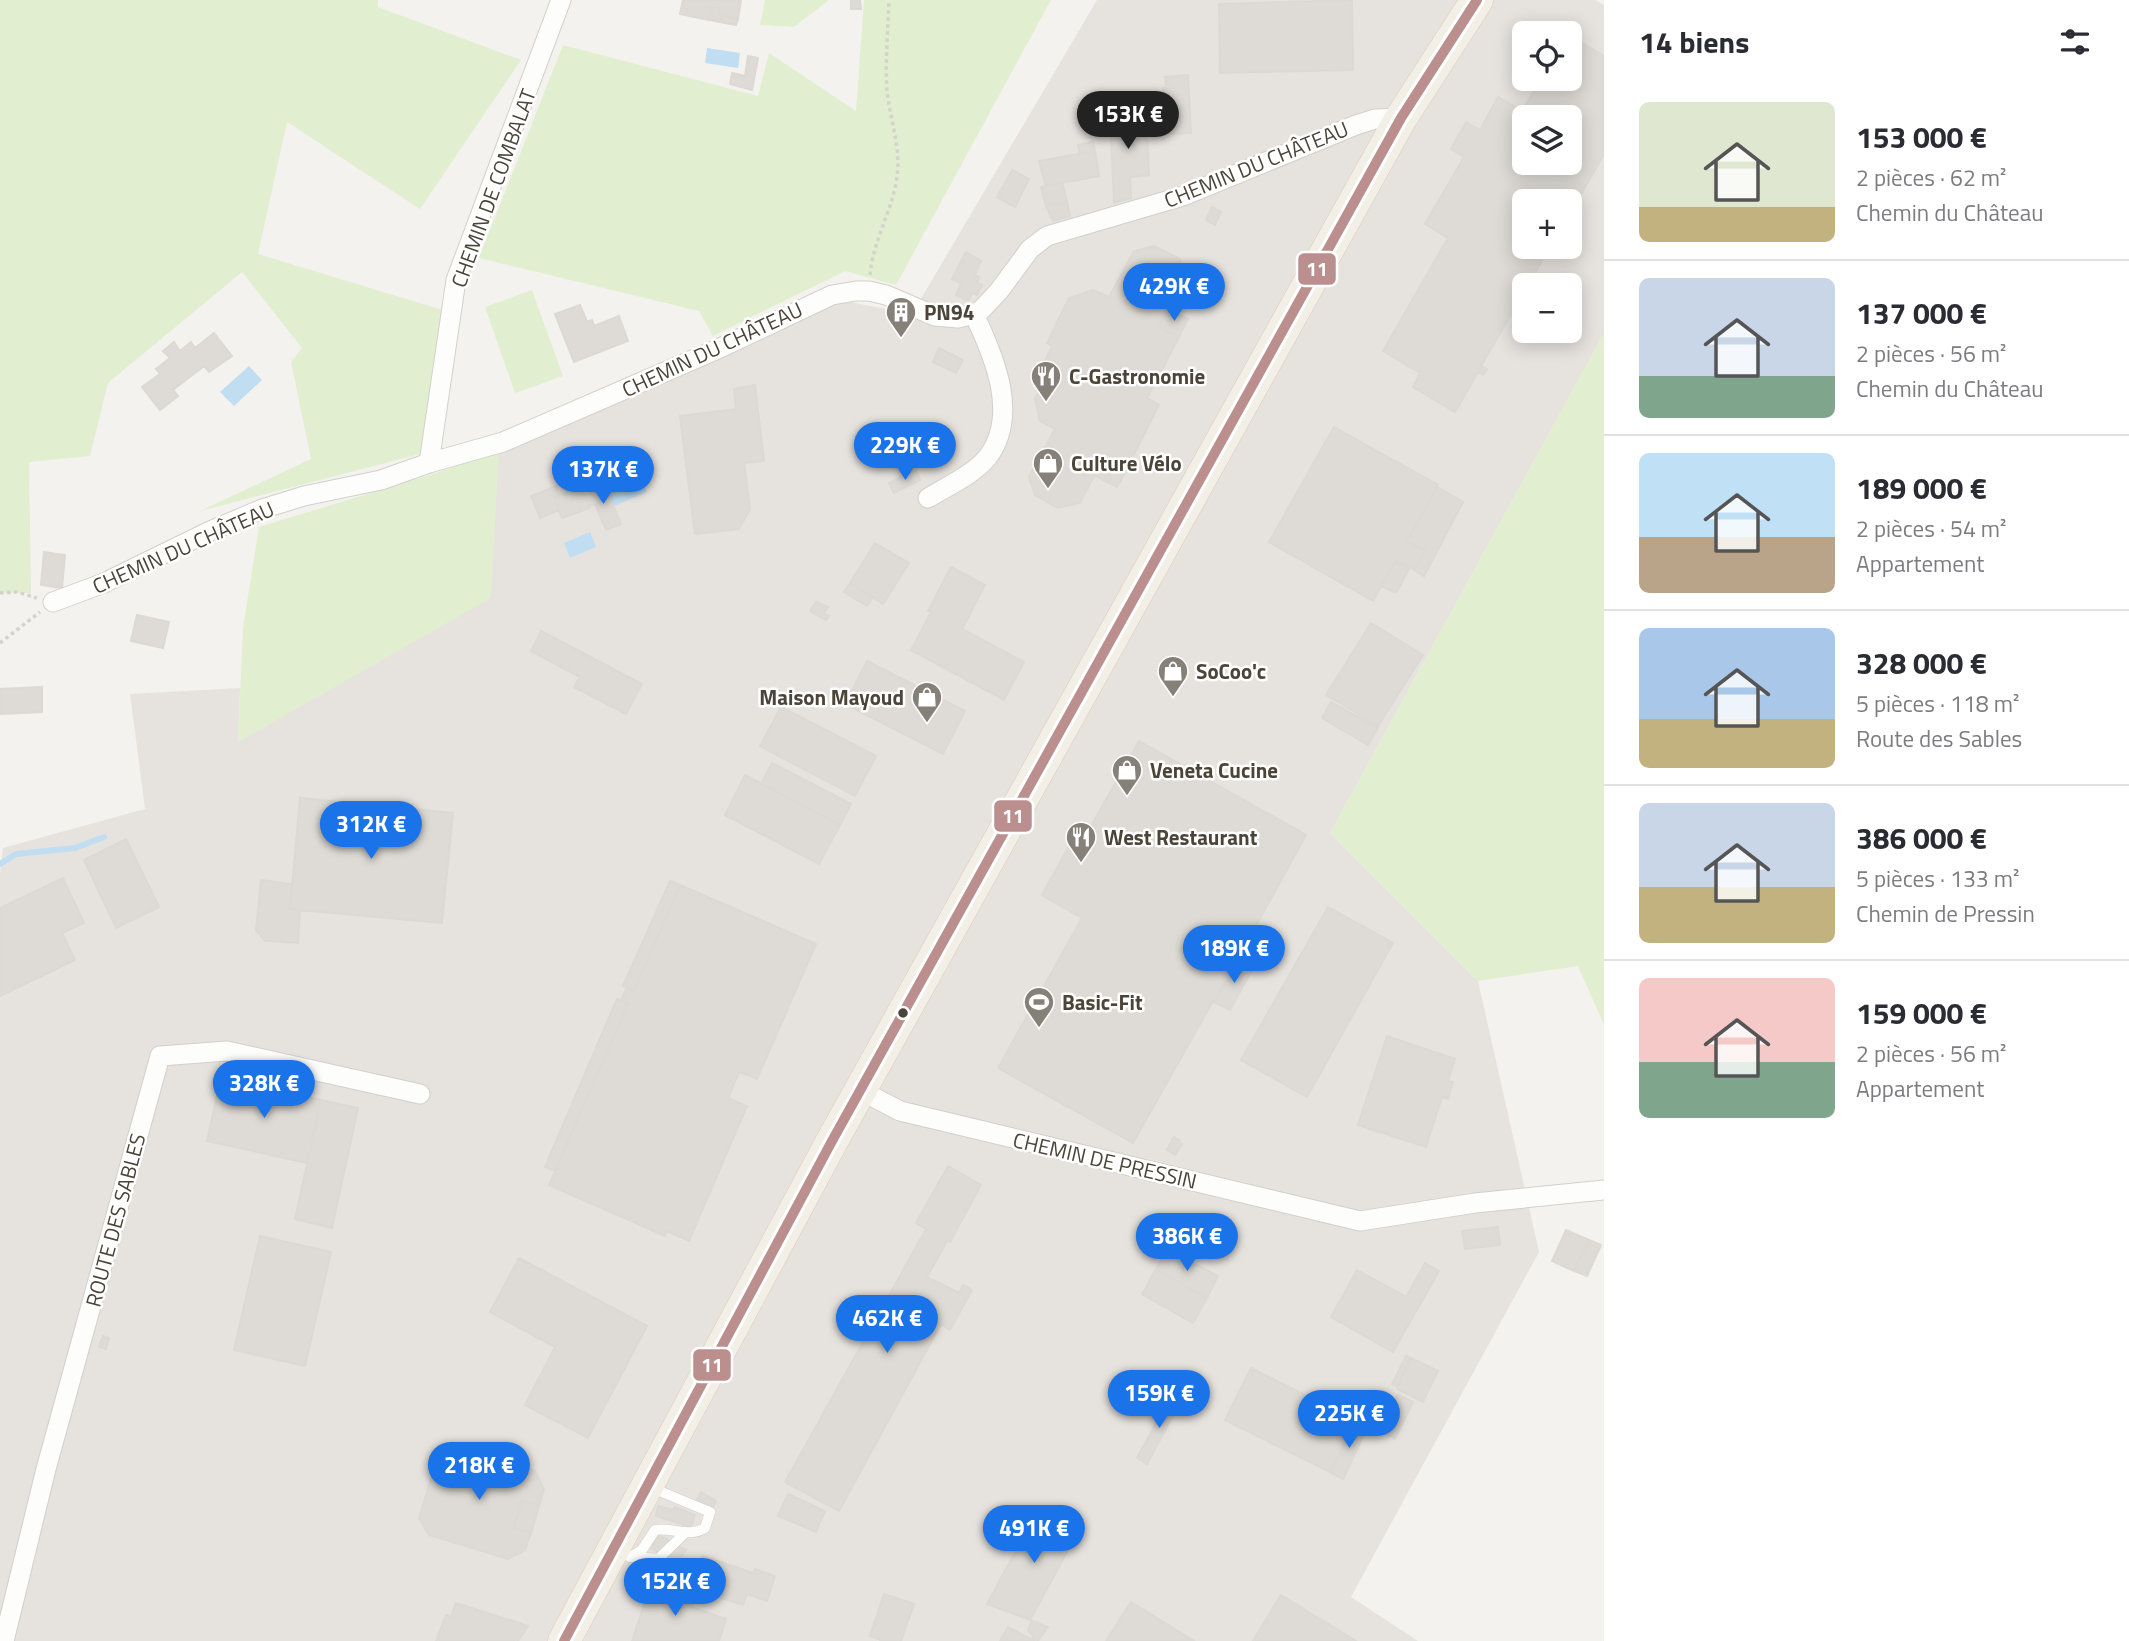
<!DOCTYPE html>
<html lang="fr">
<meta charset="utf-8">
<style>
:root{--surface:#fff;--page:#f2f2f3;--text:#2b2b33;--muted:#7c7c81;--line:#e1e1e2;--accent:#1a73e8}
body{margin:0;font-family:"Titillium Web",sans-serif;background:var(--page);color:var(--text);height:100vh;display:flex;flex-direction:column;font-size:26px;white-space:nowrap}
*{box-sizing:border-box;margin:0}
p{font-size:23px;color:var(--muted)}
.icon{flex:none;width:38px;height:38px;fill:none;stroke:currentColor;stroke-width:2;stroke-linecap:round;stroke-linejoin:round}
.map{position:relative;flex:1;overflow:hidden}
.sheet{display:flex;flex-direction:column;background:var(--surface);width:525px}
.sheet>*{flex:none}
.tools{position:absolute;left:1512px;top:21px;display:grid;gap:14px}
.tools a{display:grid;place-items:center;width:70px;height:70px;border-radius:10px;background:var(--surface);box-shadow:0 4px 18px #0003;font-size:35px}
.price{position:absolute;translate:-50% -60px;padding:0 16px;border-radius:24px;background:var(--accent);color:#fff;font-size:23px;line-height:46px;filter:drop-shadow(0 2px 4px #0008)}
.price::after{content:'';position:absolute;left:50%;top:42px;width:21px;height:16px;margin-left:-10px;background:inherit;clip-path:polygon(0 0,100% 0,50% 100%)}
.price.current{background:#222;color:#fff}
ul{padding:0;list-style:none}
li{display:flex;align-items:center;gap:21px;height:175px;padding:0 35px}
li+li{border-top:2px solid var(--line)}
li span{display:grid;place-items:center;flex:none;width:196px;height:140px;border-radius:10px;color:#555}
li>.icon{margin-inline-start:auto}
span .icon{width:84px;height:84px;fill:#fffc;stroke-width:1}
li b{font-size:30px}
h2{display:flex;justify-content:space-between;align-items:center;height:84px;padding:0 35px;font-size:30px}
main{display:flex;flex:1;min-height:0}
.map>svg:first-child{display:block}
.industrial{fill:#e6e2de;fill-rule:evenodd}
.green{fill:#e1eecf}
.water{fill:#c0ddf1}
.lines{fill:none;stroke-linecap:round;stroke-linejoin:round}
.stream{stroke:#c0ddf1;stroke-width:6}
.building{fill:#dedbd6;stroke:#dcd9d4;stroke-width:2;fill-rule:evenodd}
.service-casing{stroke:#d2d0cb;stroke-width:11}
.minor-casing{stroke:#d2d0cb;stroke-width:21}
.primary-casing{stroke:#d6cebb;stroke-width:33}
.path{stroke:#d3d2cc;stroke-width:3.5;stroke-dasharray:3.5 3.5;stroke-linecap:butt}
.service{stroke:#fdfdfc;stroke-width:10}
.minor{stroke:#fdfdfc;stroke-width:19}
.primary{stroke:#f2efe6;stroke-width:32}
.bus-1-casing{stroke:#fff;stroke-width:16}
.bus-1{stroke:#bc8f8f;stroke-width:10}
.bus-dot{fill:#4b4439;stroke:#fff;stroke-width:2.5}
.labels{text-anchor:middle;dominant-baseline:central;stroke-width:5;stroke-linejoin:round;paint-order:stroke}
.street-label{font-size:21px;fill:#4b4439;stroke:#fff}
.poi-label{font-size:21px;font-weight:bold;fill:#4b4439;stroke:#fff;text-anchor:start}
.line-badge{stroke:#fff;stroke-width:2.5}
.badge-label{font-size:19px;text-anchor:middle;font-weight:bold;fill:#fff}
</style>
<main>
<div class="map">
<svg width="1604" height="1641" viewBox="0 0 1604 1641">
<rect width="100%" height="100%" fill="#f4f2ee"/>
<path class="industrial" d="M1097,0h498l9,5v328l-274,500 148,148 61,271 -188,345 67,44h-1418v-766l3,-27 142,-39 -15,-115 110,-6 -2,54 261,-291 341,-151 72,14zM1524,33h46v46h-46zM1524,117h46v46h-46zM1524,201h46v46h-46zM1524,285h46v46h-46z"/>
<path class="green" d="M0,0h378v7l143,53 -101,149 -133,-87 -29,132 188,57 -22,142 -224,58 111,-52 -20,-97 11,-14 -60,-76 -134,111 -18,73 -61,6 2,131h-31z
M765,0h64l-35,27 -34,-2z
M864,0h187l-155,285 -51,-14 -132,65 -14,-25 -220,-53 84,-213 195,51 11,-43 87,58z
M532,290l31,86 -48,17 -30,-86z
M1604,333v692l-26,-59 -100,15 -148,-148z
M499,451l-8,147 -253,144 5,-114 16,-101 171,-52z"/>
<path class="water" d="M707,48l33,5 -2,15 -33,-5z
M249,366l13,14 -28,26 -14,-14z
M638,470l9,22 -33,14 -9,-22z
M590,532l6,15 -26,11 -6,-15z"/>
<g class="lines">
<path class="stream" d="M0,864l16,-10 59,-6 29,-11"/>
</g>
<path class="building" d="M683,0h58l-3,19 -20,-4 1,-7 -8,-1 -2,13 -29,-6z
M851,0h9l1,9h-10z
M1352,0l1,70 -133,3 -1,-69z
M711,7l8,1 -1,7 20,4 -2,6 -27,-5z
M1570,36l34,20v98l-34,59v-12h-46v46h26l-22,38h-4v7l-43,74 6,3 -4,6 -5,-3 -23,40 -42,-25 7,-14 -37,-22 65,-113 -23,-14 39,-67 -13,-8 15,-27 14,8 18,-33 24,14 19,-32h29zM1524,117h46v46h-46z
M748,56l10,2 -6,32 -22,-6 2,-11 13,3z
M1188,75l3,58 -25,1 -3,-46h3l-1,-11z
M1109,101l31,2 1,9 -32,1z
M1146,111l3,64 -19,2 1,21 -17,5 -4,-90z
M1093,142l2,9 -15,3 -2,-9z
M1095,151l4,25 -53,10 -7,-25z
M1012,170l17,9 -14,28 -18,-10z
M1062,183l5,19 -21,4 -5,-19z
M1067,202l3,14 -17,5 -7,-15z
M1212,207l9,5 -6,13 -9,-5z
M1154,246l26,13 4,22 -25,46 20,10 -32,61 12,7 -32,64 -23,-12 -24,46 -22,5 -23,-13 -6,-18 26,-48 -15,-8 -5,-22 17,-34 -7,-4 7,-15 -5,-3 22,-45 24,-8 16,7 25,-46z
M966,252l15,9 -6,14 4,2 -2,6 5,2 -5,10 -5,-2 -4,8 -12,-6 5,-11 -9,-5z
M580,305l7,17 5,-2 2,6 25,-10 9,25 -54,21 -19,-48z
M1169,309l19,10 -9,18 -20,-10z
M214,333l18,23 -23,16 -5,-6 -31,24 5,6 -18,14 -18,-23 18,-13 -4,-5 14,-11 -7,-7 11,-9 6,9 11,-9 4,6z
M939,348l24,12 -7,13 -23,-11z
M755,385l9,76 -20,2 6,46 -11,20 -44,5 -15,-118 56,-7 -2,-20z
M1334,427l104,58 -31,56 18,10 -11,19 -18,-10 -23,41 -104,-59z
M1104,457l23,12 -10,18 -23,-12z
M916,470l4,10 -26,13 -5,-10z
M603,482l18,42 -15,6 -11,-26 -6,2 -4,-11 5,-2 -2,-4z
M556,486l3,9 -5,2 5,13 -19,8 -9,-22z
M581,486l9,22 -28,10 -8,-21z
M1437,487l26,15 -39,74 -10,-6 11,-19 -18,-10z
M875,543l34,20 -26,41 -33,-21z
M44,552l21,3 -3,33 -21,-3z
M1395,562l14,7 -13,24 -15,-7z
M951,567l34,18 -23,44 62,33 -20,38 -93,-50 20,-38 -3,-1z
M850,583l23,14 -6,9 -23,-14z
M816,602l12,5 -4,6 5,3 -3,4 -16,-9z
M137,615l32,7 -6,26 -32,-7z
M1371,623l52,32 -45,71 -52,-31z
M541,631l101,53 -16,30 -52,-27 6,-10 -49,-26z
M867,661l98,50 -22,43 -98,-50z
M42,687v25l-42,2v-25z
M1331,702l47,26 -10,17 -46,-27z
M781,707l95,49 -21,40 -95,-50z
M1139,741l167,94 -92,167 -1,-1 -80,142 -135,-75 84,-150 -40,-23 31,-56 8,5z
M772,763l79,41 -11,21 -79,-41z
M745,775l95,50 -21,39 -94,-49z
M300,798l153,15 -11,110 -152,-14z
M126,839l33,68 -43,21 -32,-68z
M63,878l21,45 -22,10 13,27 -75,36v-88z
M261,880l31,4 -2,25 10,1 -2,33 -33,-2 -9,-11z
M670,881l10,4 -46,106 -11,-5z
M680,885l136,59 -59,135 -18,-7 -11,26 19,8 -58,135 -22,-10 -2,5 -116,-51 79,-181 -7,-3 6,-14 7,4z
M1328,907l65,36 -86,154 -66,-37z
M1238,960l15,8 -23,42 -16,-8z
M617,999l11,5 -73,167 -10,-4z
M1387,1036l68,23 -7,22 5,1 -5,17 -6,-2 -16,50 -68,-22z
M221,1078l100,22 -14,63 -100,-22z
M321,1100l37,8 -26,120 -37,-9z
M1174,1137l6,4 -1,2 3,1 -7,11 -8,-5z
M948,1166l33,19 -31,57 -3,-1 -20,36 32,16 4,-8 9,5 -22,40 -9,-6 -102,187 -54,-29 141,-253 -10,-6z
M1498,1227l2,18 -35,4 -3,-18z
M1566,1230l23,10 -15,31 -22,-10z
M260,1236l71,16 -26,114 -71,-16z
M1589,1240l12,5 -14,31 -13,-5z
M1167,1249l51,27 -11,22 -51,-29z
M519,1258l128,68 -59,112 -63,-33 30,-58 -65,-35z
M1425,1263l14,8 -46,81 -62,-35 26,-47 49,27z
M1156,1269l51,29 -14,25 -51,-29z
M103,1336l6,2 -3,11 -7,-2z
M1406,1356l5,2 -14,29 -5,-3z
M1411,1358l27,13 -15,31 -26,-13z
M1251,1368l105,52 -26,52 -105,-52z
M1398,1395l15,7 -18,37 -15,-8z
M1171,1396l10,5 -34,63 -10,-6z
M1356,1420l12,6 -25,53 -13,-7z
M455,1447l80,24 9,18 -5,17 -17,-6 -8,28 17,5 -6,17 -17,9 -79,-24 -10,-17 19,-62z
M701,1492l15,9 -3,6 -17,-6z
M788,1494l37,17 -9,21 -38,-16z
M522,1500l17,6 -8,27 -17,-5z
M658,1506l15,4 2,-3 20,8 -4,12 -35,-11z
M1039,1508l40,22 -49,90 -43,-16z
M659,1535l27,15 -9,13 -26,-15z
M703,1556l50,17 2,-4 20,7 -8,25 -20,-7 -4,11 -51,-17z
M657,1576l24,8 -5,14 17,6 -1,3 34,12 -7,22h-87l15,-45 3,1z
M884,1594l30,10 -13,37h-18l-13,-5z
M1281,1595l75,46h-103z
M1131,1602l63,39h-88z
M456,1603l72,23 -10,15h-82l10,-26 5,2z
M1032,1621l16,6 -10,14h-38l8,-14 24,13 2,-3 -6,-7z"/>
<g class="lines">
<g class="service-casing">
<path id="service" d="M617,1551l13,6 12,-7 13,-20c17,-3 34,8 50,-2l5,-16 -58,-24
M631,1557l27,2 28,-27"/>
</g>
<g class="minor-casing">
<path id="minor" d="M429,463l27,-183 105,-280
M928,498c18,-11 46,-24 59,-40 33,-42 7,-102 -13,-144
M53,602l51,-19 104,-51 54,-23 42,-13 77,-16 48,-17 74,-21 217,-94 112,-53 24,-4h13l17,4 49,21 23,2 16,-4 7,-4 18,-19 31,-42 17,-13 136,-40 173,-71 19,-6 26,-1
M860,1090l40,21 460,110 115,-18 129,-13
M4,1641l42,-172 114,-413 67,-5 193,43"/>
</g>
<g class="primary-casing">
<path id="primary" d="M564,1641l268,-500 569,-1023 76,-118"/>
</g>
<path class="path" d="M870,275c3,-35 23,-65 27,-99 4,-28 -7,-57 -10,-85 -2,-30 1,-61 2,-91
M0,593l17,-1 20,6
M0,643l40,-31"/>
<use href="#service" class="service"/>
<use href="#minor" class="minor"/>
<use href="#primary" class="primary"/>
<g class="bus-1-casing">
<path id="bus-1" d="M564,1641l268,-500 569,-1023 76,-118"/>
</g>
<use href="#bus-1" class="bus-1"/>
</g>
<defs>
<g id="building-pin" transform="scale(1.575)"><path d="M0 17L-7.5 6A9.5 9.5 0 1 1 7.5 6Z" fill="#868178" stroke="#fff"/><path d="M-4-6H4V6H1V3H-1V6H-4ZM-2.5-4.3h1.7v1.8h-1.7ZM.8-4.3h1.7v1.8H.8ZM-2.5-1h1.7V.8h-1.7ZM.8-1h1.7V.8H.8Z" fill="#fff"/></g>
<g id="restaurant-pin" transform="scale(1.575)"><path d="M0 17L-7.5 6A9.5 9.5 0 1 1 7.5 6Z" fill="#868178" stroke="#fff"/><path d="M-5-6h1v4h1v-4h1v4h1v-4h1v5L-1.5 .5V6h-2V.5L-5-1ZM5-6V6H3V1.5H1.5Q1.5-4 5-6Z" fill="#fff"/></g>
<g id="shop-pin" transform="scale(1.575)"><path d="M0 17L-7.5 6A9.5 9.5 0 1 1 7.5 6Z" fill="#868178" stroke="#fff"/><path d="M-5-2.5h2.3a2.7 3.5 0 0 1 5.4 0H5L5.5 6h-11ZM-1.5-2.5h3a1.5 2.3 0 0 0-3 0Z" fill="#fff"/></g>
<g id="stadium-pin" transform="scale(1.575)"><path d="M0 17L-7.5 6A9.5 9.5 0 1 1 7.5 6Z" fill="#868178" stroke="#fff"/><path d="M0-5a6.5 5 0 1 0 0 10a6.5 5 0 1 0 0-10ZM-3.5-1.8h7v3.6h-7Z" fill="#fff"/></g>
</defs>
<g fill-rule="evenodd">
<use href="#building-pin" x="901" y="312"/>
<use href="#restaurant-pin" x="1046" y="376"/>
<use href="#shop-pin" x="1048" y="463"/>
<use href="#shop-pin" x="1173" y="671"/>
<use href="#shop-pin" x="927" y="697"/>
<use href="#shop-pin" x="1127" y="770"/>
<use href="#restaurant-pin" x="1081" y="837"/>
<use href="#stadium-pin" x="1039" y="1002"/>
</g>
<circle class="bus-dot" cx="903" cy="1013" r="6"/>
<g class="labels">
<g class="street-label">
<text transform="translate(1256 164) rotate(-22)">CHEMIN DU CHÂTEAU</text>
<text transform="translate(493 188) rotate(-70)">CHEMIN DE COMBALAT</text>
<text transform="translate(712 349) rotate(-25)">CHEMIN DU CHÂTEAU</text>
<text transform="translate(183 547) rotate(-24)">CHEMIN DU CHÂTEAU</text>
<text transform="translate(1105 1160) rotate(13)">CHEMIN DE PRESSIN</text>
<text transform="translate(115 1220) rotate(-75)">ROUTE DES SABLES</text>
</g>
<g class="poi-label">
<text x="924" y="312">PN94</text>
<text x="1069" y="376">C-Gastronomie</text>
<text x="1071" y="463">Culture Vélo</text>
<text x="1196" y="671">SoCoo'c</text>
<text x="904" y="697" text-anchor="end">Maison Mayoud</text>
<text x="1150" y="770">Veneta Cucine</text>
<text x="1104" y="837">West Restaurant</text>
<text x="1062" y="1002">Basic-Fit</text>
</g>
</g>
<g class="line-badge">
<rect x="1297" y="252" width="40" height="34" rx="7" fill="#bc8f8f"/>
<rect x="993" y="799" width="40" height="34" rx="7" fill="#bc8f8f"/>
<rect x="692" y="1348" width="40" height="34" rx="7" fill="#bc8f8f"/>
</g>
<g class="badge-label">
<text x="1317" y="276">11</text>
<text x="1013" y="823">11</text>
<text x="712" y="1372">11</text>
</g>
</svg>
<div class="tools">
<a><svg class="icon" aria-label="locate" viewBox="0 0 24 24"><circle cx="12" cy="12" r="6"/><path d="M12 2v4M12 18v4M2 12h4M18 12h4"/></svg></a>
<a><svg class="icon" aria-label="layers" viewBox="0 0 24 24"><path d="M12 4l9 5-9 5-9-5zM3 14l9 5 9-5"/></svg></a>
<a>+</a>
<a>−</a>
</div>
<b class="price current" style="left:1128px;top:151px">153K €</b>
<b class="price" style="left:1174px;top:323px">429K €</b>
<b class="price" style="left:905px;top:482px">229K €</b>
<b class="price" style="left:603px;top:506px">137K €</b>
<b class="price" style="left:371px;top:861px">312K €</b>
<b class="price" style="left:1234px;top:985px">189K €</b>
<b class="price" style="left:264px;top:1120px">328K €</b>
<b class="price" style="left:1187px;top:1273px">386K €</b>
<b class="price" style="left:887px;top:1355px">462K €</b>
<b class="price" style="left:1159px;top:1430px">159K €</b>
<b class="price" style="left:1349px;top:1450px">225K €</b>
<b class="price" style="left:479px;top:1502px">218K €</b>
<b class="price" style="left:1034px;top:1565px">491K €</b>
<b class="price" style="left:675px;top:1618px">152K €</b>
</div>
<section class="sheet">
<h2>14 biens<svg class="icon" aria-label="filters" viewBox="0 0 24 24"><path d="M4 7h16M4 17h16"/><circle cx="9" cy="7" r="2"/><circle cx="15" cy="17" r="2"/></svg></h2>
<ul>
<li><span style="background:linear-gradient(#dfe7d0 75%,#c2b280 0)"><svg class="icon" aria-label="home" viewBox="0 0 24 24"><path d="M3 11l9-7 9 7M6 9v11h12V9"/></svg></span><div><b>153 000 €</b><p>2 pièces · 62 m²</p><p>Chemin du Château</p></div></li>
<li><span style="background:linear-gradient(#c9d6e8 70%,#7fa58c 0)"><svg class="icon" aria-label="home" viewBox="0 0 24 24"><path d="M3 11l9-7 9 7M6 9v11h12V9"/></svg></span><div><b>137 000 €</b><p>2 pièces · 56 m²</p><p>Chemin du Château</p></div></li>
<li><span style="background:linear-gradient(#bfe0f5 60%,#b9a48a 0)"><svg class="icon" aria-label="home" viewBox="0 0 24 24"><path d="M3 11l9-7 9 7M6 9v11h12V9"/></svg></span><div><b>189 000 €</b><p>2 pièces · 54 m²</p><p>Appartement</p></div></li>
<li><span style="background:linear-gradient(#a9c7e8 65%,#c2b280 0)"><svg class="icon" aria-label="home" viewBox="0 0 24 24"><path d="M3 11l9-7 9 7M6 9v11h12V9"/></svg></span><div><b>328 000 €</b><p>5 pièces · 118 m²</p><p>Route des Sables</p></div></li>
<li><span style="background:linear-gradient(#c9d6e8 60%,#c2b280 0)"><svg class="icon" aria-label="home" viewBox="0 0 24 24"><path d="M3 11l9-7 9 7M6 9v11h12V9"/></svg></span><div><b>386 000 €</b><p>5 pièces · 133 m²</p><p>Chemin de Pressin</p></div></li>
<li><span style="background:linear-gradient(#f6c9c9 60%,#7fa58c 0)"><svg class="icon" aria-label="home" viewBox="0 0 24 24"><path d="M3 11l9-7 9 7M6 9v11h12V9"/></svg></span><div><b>159 000 €</b><p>2 pièces · 56 m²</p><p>Appartement</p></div></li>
</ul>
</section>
</main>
